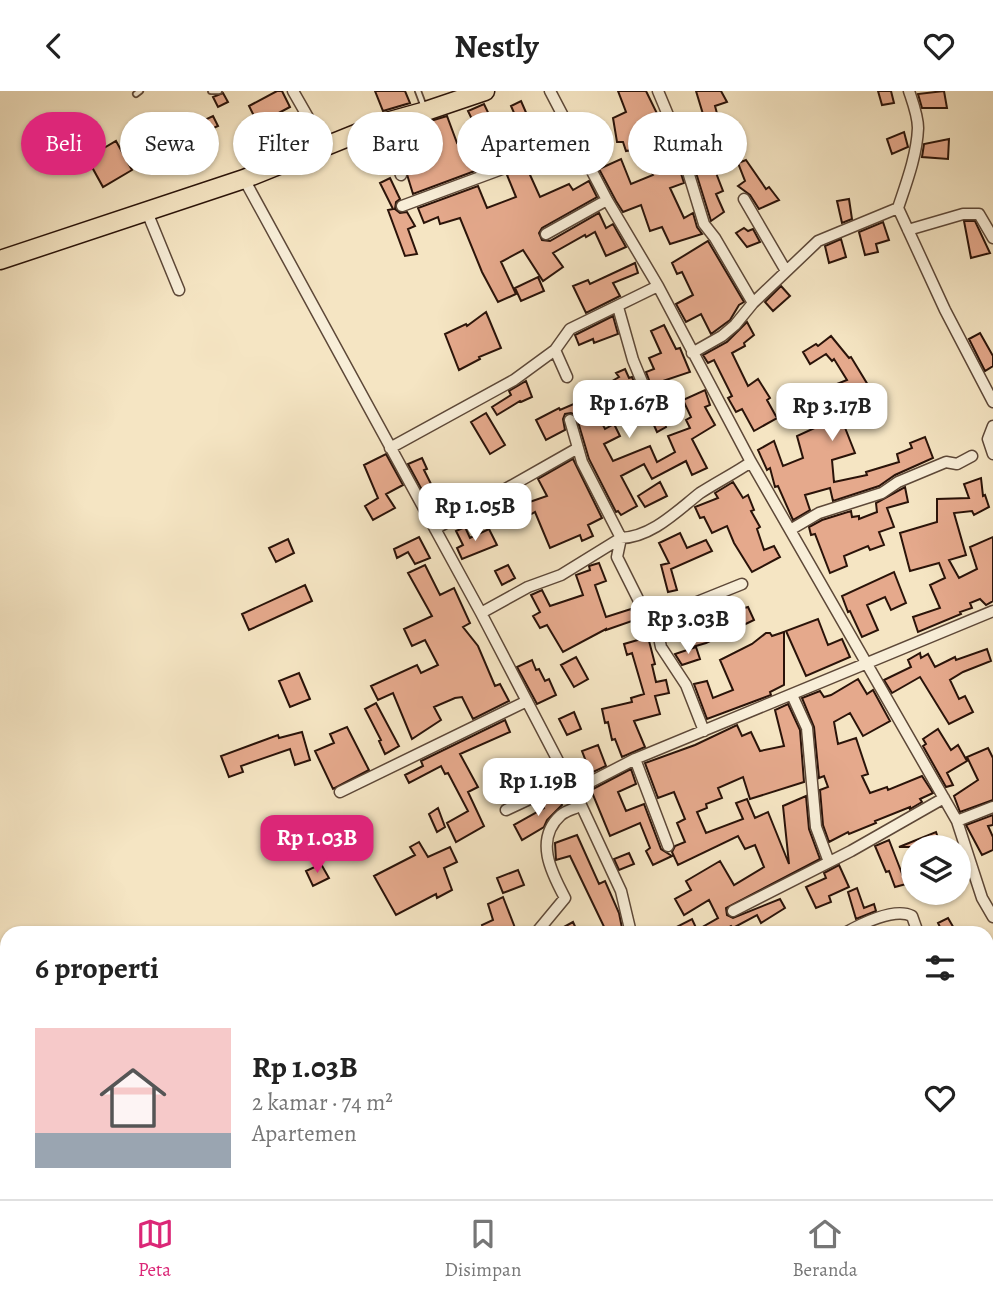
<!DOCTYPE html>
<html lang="id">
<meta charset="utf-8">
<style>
:root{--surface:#fff;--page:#f2f2f2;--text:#222;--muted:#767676;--line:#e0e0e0;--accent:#db2777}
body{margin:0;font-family:Alegreya,serif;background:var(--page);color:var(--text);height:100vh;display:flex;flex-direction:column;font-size:26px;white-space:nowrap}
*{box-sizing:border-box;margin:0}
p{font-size:23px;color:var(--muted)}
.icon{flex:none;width:38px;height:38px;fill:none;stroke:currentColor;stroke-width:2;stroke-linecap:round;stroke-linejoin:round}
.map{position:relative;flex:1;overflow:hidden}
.drawer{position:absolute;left:0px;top:835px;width:994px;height:275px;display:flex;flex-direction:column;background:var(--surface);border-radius:21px 21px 0 0;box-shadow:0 2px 5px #0004}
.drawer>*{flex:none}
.hud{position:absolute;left:21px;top:21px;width:952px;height:63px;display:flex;gap:14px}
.controls{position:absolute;left:901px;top:744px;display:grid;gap:14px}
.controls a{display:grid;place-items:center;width:70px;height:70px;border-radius:50%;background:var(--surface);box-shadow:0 2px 5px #0004;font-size:35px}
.price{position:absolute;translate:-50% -60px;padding:0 16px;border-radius:14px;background:#fff;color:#222;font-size:23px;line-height:46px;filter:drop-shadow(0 2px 4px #0008)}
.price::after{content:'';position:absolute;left:50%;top:42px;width:21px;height:16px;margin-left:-10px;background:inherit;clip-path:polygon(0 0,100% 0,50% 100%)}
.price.current{background:var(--accent);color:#fff}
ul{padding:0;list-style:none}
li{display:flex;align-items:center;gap:21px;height:175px;padding:0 35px}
li span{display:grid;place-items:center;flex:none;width:196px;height:140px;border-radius:0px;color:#555}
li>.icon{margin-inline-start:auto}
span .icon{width:84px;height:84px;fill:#fffc;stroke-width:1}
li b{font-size:30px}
h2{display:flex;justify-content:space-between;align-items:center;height:84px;padding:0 35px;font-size:30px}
.tag{padding:0 24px;border-radius:32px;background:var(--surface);box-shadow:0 2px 5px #0004;font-size:24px;line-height:63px}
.tag.current{background:var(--accent);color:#fff}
header{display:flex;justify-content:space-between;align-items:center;height:91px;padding:0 35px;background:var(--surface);font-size:32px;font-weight:700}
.menu{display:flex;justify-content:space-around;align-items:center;height:98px;border-top:2px solid var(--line);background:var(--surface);font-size:19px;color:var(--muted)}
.menu a{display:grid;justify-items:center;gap:4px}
.menu .current{color:var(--accent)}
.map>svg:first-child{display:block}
.building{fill:#e5a98c;stroke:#2a1309;stroke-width:2}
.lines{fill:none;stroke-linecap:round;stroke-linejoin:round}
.lane-casing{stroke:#5d4838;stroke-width:8}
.street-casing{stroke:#5d4838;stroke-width:13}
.highway-casing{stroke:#2a1309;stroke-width:21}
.lane{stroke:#f8eed8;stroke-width:4.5}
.street{stroke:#f8eed8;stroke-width:10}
.highway{stroke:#f5e5c3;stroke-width:18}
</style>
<header><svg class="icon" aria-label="back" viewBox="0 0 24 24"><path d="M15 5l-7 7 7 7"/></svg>Nestly<svg class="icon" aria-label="heart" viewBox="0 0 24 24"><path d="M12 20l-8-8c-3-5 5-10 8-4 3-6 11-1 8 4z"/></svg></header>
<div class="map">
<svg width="993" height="1108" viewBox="0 0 993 1108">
<rect width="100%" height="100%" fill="#f5e5c3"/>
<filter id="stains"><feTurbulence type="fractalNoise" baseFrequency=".00286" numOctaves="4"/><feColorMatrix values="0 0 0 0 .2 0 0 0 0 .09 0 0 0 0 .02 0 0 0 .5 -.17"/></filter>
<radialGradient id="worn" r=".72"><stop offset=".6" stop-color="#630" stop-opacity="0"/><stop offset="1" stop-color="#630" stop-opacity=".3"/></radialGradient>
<path class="building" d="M277,0h5l8,16 -32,17 -9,-18z
M375,0h30l5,12 -27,8z
M618,0h28l25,51 13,41 -14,5 14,30 9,-5 4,14 5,7 -32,10 -8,-17 -12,4 -9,-26 -18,7 -7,-11 -17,-32 22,-10 10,25 22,-9 -11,-27 -16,3 -3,-9h-6l-4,-24 13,-6z
M696,0h25l6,11 -12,4 4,15 -13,3z
M878,0h13l3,12 -12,2z
M944,0l3,17h-25l-4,-14z
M223,2l5,9 -10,5 -5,-10z
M521,10l13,30 16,-6 5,12 -56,25 -86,32 -19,-62 53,-16 10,27 22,-9 -11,-23 16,-7 10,21 -8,3 10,22 29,-12 -14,-32z
M213,25l5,10 -18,8 -4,-10z
M904,41l4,15 -16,7 -5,-15z
M380,46l7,21 -10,4 -3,-11 -12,6 -5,-11z
M949,48l-1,20 -26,-2 2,-13z
M116,50l16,29 -29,17 -16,-29z
M704,51l19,49 -7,3 8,18 -13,9 -23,-74z
M746,69l20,29 3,-2 10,13 -20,9 -9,-14 -12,-9 7,-5 -7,-18z
M526,75l14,31 29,-13 4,6 16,-9 8,16 -55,31 -3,5 3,7 8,1 49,-28 7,15 7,-4 13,23 -20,9 -11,-24 -9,5 -1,-2 -32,18 10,14 -20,14 -20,-31 -22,12 15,32 -18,8 -16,-30 -22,-54 -20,6 -2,-7 -14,6 -6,-15 60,-22 9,22 29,-11 -9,-22z
M390,87l10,21 -4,3 -1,7 5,4 7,-1 8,14 -7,3 9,25 -12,2 -17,-46 5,-1 -13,-26z
M849,108l3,20 -10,4 -5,-22z
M964,130h11l15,32 -19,5z
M883,131l6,18 -13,4 2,8 -13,3 -6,-23z
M744,137l4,3 5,-2 7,13 -13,5 -11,-14z
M841,148l5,18 -17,6 -4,-17z
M708,150l36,61 -5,3 -9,15 -19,14 -10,-20 -15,8 -10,-18 17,-9 -11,-23 -5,2 -5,-11z
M635,172l3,10 -25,10 7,13 -34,17 -13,-27 15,-6 2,4z
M538,186l6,14 -23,10 -6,-13z
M781,195l9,10 -17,15 -8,-9z
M486,221l15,36 -22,9 1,2 -21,11 -14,-36 21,-10 1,2z
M613,225l5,18 -24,9 -1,-4 -14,6 -4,-10z
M747,231l7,13 -10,8 1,3 -13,7 16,33 10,-7 12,19 -3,2 10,18 -23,13 -12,-22 -6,3 -8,-14 4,-2 -18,-36 -6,3 -5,-8 24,-13z
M664,234l12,24 4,-1 10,24 -39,13 -5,-13 8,-3 -5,-11 12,-5 -10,-22z
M980,242l13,23v10l-8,5 -16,-32z
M831,245l18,22 2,-1 20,33 -27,15 3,7 -7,3 15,38 -23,7 2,22 33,-7 -1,-3 33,-10 -2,-8 15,-6 -2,-5 15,-6 8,21 -38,17 -16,11 -46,15 -3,-13 -25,7 5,15 -17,10 -15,-34 -3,1 -5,-19 -3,2 -9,-20 16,-9 9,25 20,-8 -6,-22 22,-10 -9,-18 17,-9 -3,-10 23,-9 -13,-21 -2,2 -6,-7 -16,10 -7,-12 13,-8 2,2z
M625,278l4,9 3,-1 6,14 -11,4 -1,-3 -31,18 10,19 9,-5 6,12 -16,8 9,17 37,-15 7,16 18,-10 -7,-16 22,-8 -4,-8 5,-3 -8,-17 22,-10 5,15 -5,2 10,18 -23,14 15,29 -15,7 -6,-14 -34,18 -8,-15 -23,12 16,30 -16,9 -3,-4 -2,1 -27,-53 -13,-44 -5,-2 -6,1 -2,5 2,11 -19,10 -10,-20 23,-12 1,2 37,-16 -2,-3 24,-14 -3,-4z
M526,290l6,16 -11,5 -1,-1 -23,14 -5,-8 19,-12 -2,-4z
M486,322l19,32 -15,9 -19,-32z
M663,328l3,8 -9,5 -4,-9z
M386,363l17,31 -17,9 9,14 -22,12 -8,-14 13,-8 -14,-33z
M422,367l5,11 -3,1 14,28 8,-3 7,13 -17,8 -28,-52z
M573,368l29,59 -14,7 5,11 -11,5 -2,-6 -30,13 -15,-36 -26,15 -6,-11 18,-11 26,-9 -9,-17z
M981,387l2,18 2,-1 4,12 -15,8 -2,-4 -18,2 12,42 -17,5 10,18 18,-9 -7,-22 23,-10v64l-7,4 -6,-6 -10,4 2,5 -12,4 1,2 -43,18 -5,-15 27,-9 -10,-23 15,-7 -6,-15 -29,8 -10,-38 37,-11v-23l32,-1 -5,-14z
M660,391l7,14 -22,11 -7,-11z
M733,391l10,16 5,-3 6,15 -3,1 9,16 -3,2 7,21 10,-4 6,11 -28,15 -18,-29 -7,-17 -15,7 -8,-16 -4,1 -5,-11 23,-9 -3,-5z
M905,396l3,15 -21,6 7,19 -15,5 5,13 -14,5 -2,-4 -24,10 3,10 -17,7 -15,-39 -4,1 -2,-8 13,-7 29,-9 1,6 7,-1v3l18,-7 -1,-9z
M465,436l5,11 19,-9 8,16 -35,14 -5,-11 6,-3 -7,-14z
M680,442l7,15 19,-8 6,11 -41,18 6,21 -9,2 -7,-27 8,-2 -10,-20z
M419,446l11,21 -15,6 -7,-12 -11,6 -3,-9z
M288,448l6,14 -18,9 -7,-14z
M599,472l7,18 -11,4 11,32 25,-8 4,11 -29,10v-1l-43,23 -16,-27 -7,3 -7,-12 7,-4 -9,-17 11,-5 8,16 33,-11 -7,-20 14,-5 -1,-4z
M425,474l15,30 14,-7 16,35 -7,4 15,19 17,40 5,-2 9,17 -36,18 -11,-22 -7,1 -21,9 7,13 -29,19 -19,-46 -15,7 -7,-14 46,-21 4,8 17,-8 -13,-25 -13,6 -8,-17 28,-13 -24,-43z
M508,474l7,13 -13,7 -7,-14z
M894,481l12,31 -15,7 -6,-13 -18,8 11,25 -16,7 -12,-26 -2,1 -6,-16z
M305,494l7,16 -63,29 -7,-16z
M737,509l4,9 7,-2 6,13 -48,23 -17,5 -7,-23 39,-14 -1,-3z
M818,528l10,26 14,-6 8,18 -44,19 -20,-45z
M784,541v53l-14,7 1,3 -64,24 -13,-35 13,-3 6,17 20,-8 -13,-30 32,-16 14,-11h4l2,3z
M648,546l7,27 -3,1 4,17 10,-2 3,13 -14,3 5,18 -26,7 11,26 -23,10 -7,-18 -3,1 -4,-18 -3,1 -3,-14 30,-7 -1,-4 13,-4 -12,-41 -5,2 -3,-11z
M696,556l4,12 -18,6 -7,-11z
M987,558l4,12 -28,11 -13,8 9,19 6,-3 8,16 -24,12 -29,-47 -28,16 -8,-13 27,-13 -3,-7 12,-7 1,5 7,-4 7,13 20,-10 1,3z
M576,566l12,22 -14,8 -13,-22z
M532,569l4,10 3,-1 6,12 4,-2 7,16 -19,9 -20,-37z
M299,582l11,26 -20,8 -11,-26z
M858,588l9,15 6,-4 17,31 -27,15 -13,-23 -16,9 4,22 18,-6 12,36 -6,2 8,17 17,-6 1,3 34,-14 11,17 -13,6 2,3 -12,7v-2l-35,14 1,2 -27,11 -1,-2 -19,10 -6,-17 -3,-35 8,-3 -4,-11 -5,2 -5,-51 -12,-29 18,-7 4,6 7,-2z
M376,612l23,43 -14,8 -6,-13 2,-1 -16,-31z
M788,613l12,26 4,52 -54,17 -7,-22 -25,11 4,10 -16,6 1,4 -10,4 9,21 37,-14 -7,-16 11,-4 8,19 13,-6 21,52 -6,-58 23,-10 3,33 11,30 -94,49 1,7 6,3 47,-19 5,9 -24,15 -4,-8 -24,13 -2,-2 -12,7h-54l27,-14 5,11 21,-12 -9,-18 -25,15 -9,-16 16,-9 -5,-9 34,-20 14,24 30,-18 -9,-22 -10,4 -7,-13 -60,29 -6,-13 3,-6 10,-4 -8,-19 8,-4 -11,-27 -16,6 -13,-35 50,-18 42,-20 5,11 9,-4 9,19 24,-5 -9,-36z
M574,621l7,17 -14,6 -8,-16z
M505,629l5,12 -50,22 18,33 -10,5 16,34 -28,16 -9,-19 21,-12 -20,-38 -3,1 -4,-8 -32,17 -4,-8 18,-9 -2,-5z
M347,636l22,43 -36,19 -18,-38 19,-8 -4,-9z
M938,638l13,21 7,-5 9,16 -20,12 6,12 -7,2 -23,-41 3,-2 -3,-5z
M302,641l8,28 -15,5 -5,-16 -49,17 2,6 -14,5 -8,-21 57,-21 1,3z
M598,654l8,21 -28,13 -4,-9 13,-6 -5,-13z
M988,657l5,10v42l-33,12 -6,-16 24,-16 -11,-23z
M544,674l1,16h-9l-1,-15z
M631,678l5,15 -18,8 8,19 18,-7 17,45 11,7 -19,9 -7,-14 4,-3 -10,-25 -30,13 -19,-46z
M558,704l4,10 -15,15 -3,7 -22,13 -8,-15 30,-17 -3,-6z
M438,717l7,19 -8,5 -8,-18z
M993,724v10l-5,1 5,11v13l-11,5 -16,-30z
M936,741l4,12 -8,3h-33z
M577,744l22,49 6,-3 14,32 4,20h-16l-37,-77 -14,4 -1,-17z
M889,749l17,44 -11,3 -6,-16 -3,1 -11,-26z
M419,751l9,15 22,-10 7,15 -13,6 8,22 -15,8 -1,-4 -40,21 -22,-39 41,-21 -5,-8z
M629,762l5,11 -15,6 -5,-11z
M321,773l8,14 -16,8 -7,-15z
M839,774l10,22 -20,9 2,6 -15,6 -10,-21 20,-9 -2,-5z
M518,779l6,15 -21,8 -6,-15z
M857,797l7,20 10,-4 2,7 -20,8 -8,-27z
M503,806l14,36h-33l-2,-8 11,-5 -5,-16z
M948,827l7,12 -12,3 -5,-10z
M573,831l5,11h-25z"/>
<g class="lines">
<g class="lane-casing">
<path id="lane" d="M211,0h8
M418,0l6,16
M136,3l4,-3"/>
</g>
<g class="street-casing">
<path id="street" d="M293,0l32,56
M550,0l57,109 51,86 93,176 206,359 25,77 11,19
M658,0l20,48 26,85 11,14 38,65
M383,32l18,52
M244,88l237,434 100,192 40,86 10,42
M744,108l42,72
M402,115l100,-37 72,-32
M898,117l47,102 48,92
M147,121l32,78
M908,139l55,-16h16l14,24
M546,143l61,-34
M618,216l15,53 12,29
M555,259l12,27
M692,262l30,-17 13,-11 18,-22 65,-62 80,-33c8,-24 19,-53 20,-80 0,-12 -5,-25 -9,-37
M570,329l12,42 39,76c31,-1 56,-27 79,-45 17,-11 35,-20 51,-31
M993,335l-5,13 5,15
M390,357l124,-68 41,-30 15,-21 88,-43
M435,438l143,-81
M790,439l29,-17 63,-20 16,-11 48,-20 11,2 15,-8
M481,522l47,-26 33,-12 60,-37 -4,19 29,58 9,4 6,28 25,38 18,46
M655,528l87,-35
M792,604l15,33 9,99 13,35
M635,668l33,87
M573,700l62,-32 358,-148
M340,701l187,-91
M506,719l62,-29
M957,730l36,-14
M733,820l118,-60 93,-53
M536,842l29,-35c-14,-26 -31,-59 -4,-83 6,-5 14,-6 20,-10
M845,842c16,-9 50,-26 67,-17l6,17
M987,1016l6,-5
M987,1045l6,17
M664,1102l2,6
M760,1102l5,6
M844,1102l3,6
M365,1108l3,-6
M728,1108l13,-6
M913,1108l12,-6"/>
</g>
<g class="highway-casing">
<path id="highway" d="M0,169l244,-81 139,-56 43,-12 59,-20"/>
</g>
<use href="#lane" class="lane"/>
<use href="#street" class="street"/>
<use href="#highway" class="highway"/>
</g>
<rect width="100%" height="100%" filter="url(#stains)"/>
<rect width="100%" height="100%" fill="url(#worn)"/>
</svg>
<div class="controls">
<a><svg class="icon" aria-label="layers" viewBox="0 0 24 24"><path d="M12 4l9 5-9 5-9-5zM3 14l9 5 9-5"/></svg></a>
</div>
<b class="price" style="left:629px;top:349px">Rp 1.67B</b>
<b class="price" style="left:832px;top:352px">Rp 3.17B</b>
<b class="price" style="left:475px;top:452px">Rp 1.05B</b>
<b class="price" style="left:688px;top:565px">Rp 3.03B</b>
<b class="price" style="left:538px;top:727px">Rp 1.19B</b>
<b class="price current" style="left:317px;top:784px">Rp 1.03B</b>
<div class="hud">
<a class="tag current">Beli</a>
<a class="tag">Sewa</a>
<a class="tag">Filter</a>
<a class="tag">Baru</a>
<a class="tag">Apartemen</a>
<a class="tag">Rumah</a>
</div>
<section class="drawer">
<h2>6 properti<svg class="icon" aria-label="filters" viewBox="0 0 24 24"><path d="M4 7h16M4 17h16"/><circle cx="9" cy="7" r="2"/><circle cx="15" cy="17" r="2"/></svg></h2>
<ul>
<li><span style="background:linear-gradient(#f6c9c9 75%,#9aa5b1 0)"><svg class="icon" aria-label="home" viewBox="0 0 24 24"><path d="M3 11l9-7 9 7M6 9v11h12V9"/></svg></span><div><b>Rp 1.03B</b><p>2 kamar · 74 m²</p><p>Apartemen</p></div><svg class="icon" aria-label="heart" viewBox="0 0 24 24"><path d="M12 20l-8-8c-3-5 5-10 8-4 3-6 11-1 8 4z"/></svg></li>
</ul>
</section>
</div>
<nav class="menu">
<a class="current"><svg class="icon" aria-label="map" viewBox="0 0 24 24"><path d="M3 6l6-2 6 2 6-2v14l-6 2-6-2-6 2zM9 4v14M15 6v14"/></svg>Peta</a>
<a><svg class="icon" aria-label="saved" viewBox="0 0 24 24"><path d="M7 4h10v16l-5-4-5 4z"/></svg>Disimpan</a>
<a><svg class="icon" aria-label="home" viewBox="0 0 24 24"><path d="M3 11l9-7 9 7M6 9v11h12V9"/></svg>Beranda</a>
</nav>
